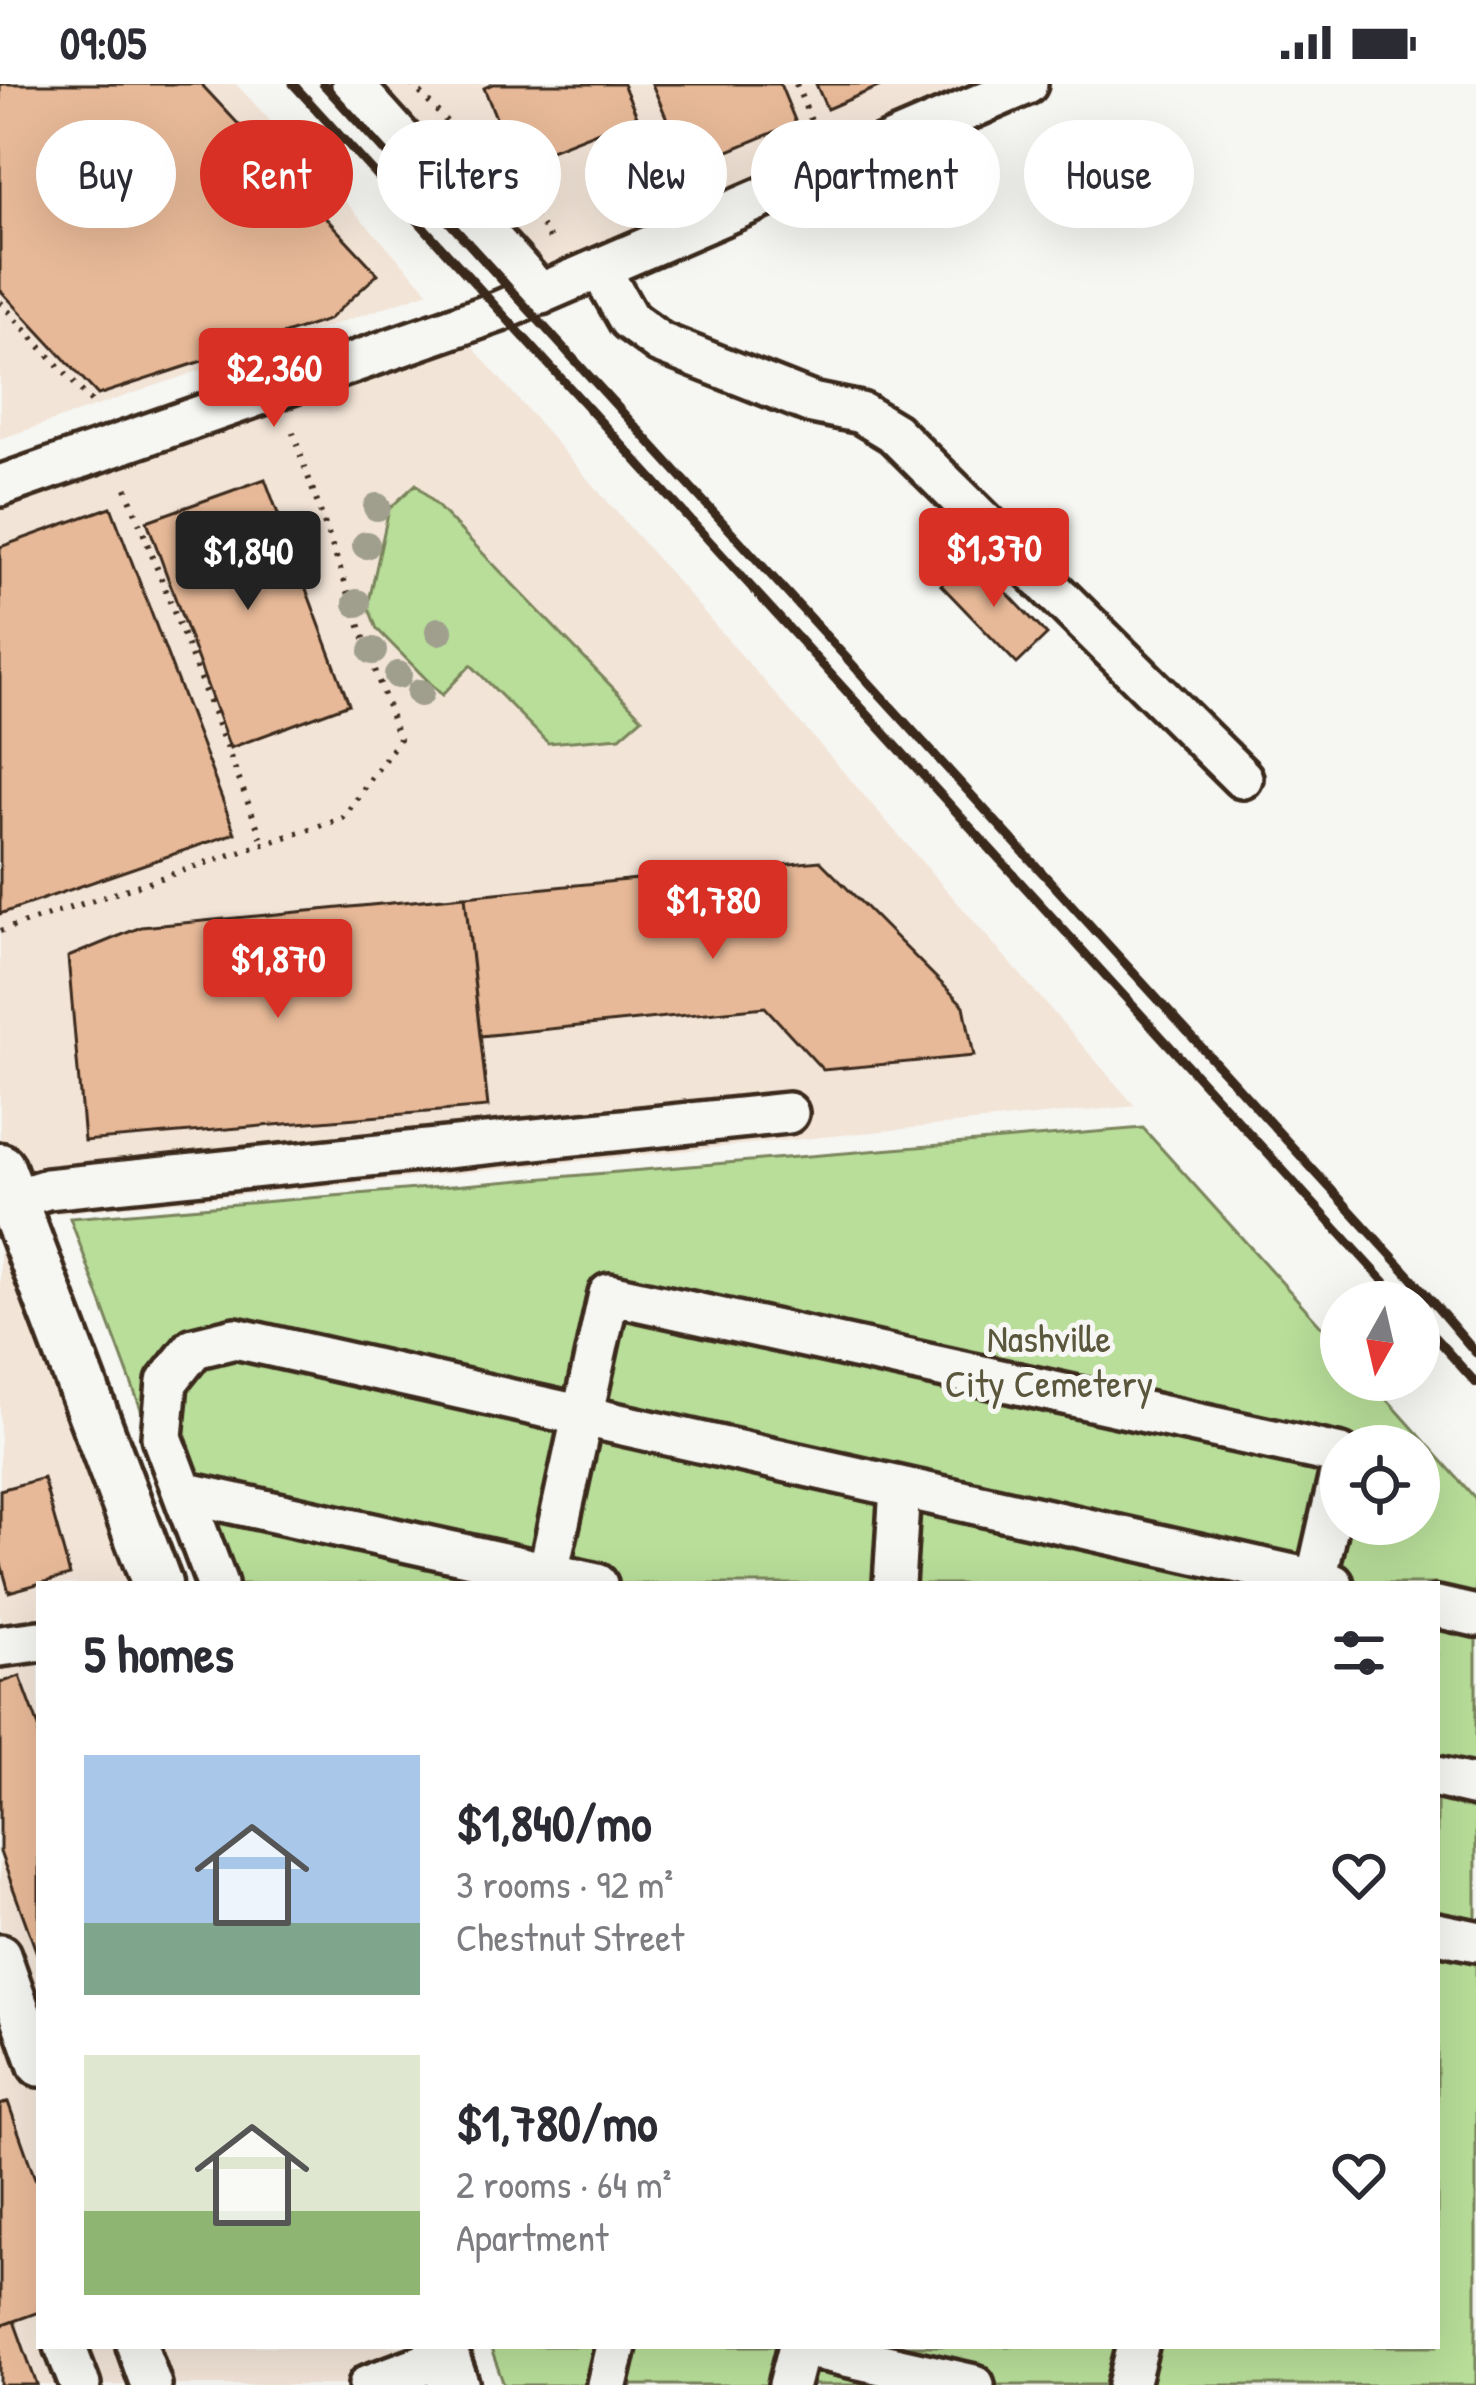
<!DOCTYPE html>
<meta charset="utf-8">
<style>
:root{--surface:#fff;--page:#f7f7f7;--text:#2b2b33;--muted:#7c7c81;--accent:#d93025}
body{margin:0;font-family:"Patrick Hand",sans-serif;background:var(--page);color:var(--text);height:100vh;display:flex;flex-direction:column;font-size:45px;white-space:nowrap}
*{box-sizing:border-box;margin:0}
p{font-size:39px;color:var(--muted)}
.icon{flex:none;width:66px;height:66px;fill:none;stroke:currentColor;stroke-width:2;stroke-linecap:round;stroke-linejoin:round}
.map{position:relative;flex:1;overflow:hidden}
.drawer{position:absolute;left:36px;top:1497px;width:1404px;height:768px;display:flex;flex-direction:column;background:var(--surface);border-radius:0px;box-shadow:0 12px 48px #0002}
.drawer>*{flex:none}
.banner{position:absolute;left:36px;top:36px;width:1404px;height:108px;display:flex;gap:24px}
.needle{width:78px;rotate:188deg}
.fabs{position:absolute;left:1320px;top:1197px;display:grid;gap:24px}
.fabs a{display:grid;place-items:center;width:120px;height:120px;border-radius:50%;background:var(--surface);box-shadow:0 12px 48px #0002;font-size:60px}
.price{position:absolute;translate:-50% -102px;padding:0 27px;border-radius:12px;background:var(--accent);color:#fff;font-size:39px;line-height:78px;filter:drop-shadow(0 3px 6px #0008)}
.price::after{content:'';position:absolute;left:50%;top:72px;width:36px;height:27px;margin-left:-18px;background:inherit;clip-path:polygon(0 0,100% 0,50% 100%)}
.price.active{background:#222;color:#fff}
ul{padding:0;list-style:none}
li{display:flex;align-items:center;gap:36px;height:300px;padding:0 48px}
li span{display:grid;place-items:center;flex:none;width:336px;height:240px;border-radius:0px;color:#555}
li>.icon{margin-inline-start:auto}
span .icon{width:144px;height:144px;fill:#fffc;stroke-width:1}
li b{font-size:51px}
h2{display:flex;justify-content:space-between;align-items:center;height:144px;padding:0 48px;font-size:51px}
.pill{padding:0 42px;border-radius:54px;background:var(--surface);box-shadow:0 12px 48px #0002;font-size:42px;line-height:108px}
.pill.active{background:var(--accent);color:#fff}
.status{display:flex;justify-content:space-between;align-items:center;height:84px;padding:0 60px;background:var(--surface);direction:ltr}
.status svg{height:33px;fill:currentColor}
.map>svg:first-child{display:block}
.built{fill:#f2e4d7}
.green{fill:#b8de99;stroke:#7a845c;stroke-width:3;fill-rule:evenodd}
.building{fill:#e7b998;stroke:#3b2a1e;stroke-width:3}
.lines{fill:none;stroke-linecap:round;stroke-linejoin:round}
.minor-casing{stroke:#3b2a1e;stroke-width:48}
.major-casing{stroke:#3b2a1e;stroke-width:57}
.path{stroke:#3b2a1e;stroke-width:6;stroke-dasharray:3 9;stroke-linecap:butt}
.minor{stroke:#f6f6f2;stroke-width:39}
.major{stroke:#f6f6f2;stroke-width:48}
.rail{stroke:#3b2a1e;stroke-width:9}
.tree{fill:#a09f8e}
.labels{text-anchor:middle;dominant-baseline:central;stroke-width:10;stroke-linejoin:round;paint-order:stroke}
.park-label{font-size:39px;fill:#5a573d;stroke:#f6f6f2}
</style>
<div class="status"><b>09:05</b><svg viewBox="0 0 49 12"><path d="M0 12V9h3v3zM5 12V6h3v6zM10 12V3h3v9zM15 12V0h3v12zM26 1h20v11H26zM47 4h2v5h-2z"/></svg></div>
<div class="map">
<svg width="1476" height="2301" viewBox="0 0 1476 2301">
<rect width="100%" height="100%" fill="#f6f6f2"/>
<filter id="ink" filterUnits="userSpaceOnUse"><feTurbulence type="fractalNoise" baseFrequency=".00833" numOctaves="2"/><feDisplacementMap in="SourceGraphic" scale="24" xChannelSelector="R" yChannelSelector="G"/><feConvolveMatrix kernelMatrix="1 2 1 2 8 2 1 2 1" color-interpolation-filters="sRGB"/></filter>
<g filter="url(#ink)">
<path class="built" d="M0,0h236l193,208 -429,147z
M352,0h675l-486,210z
M455,243l680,779 -1117,111 139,367h-118v762h401l14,39h-454v-1899z"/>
<path class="green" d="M416,400l226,234 -22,19 -72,6 -77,-78 -29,30 -65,-66 -9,-23 21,-97z
M1143,1044l198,220v32h29l106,119v886h-972l-14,-39h947v-762h-1231l-136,-366zM1341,1362h78v78h-78z"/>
<path class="building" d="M0,0h201l177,190 -50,46 -230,75 -98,-105z
M493,0h130l14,32 -94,37 3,6 -8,3 -1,7 -25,5 -5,-12 6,-2 -29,-72z
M652,0h128l16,39 -108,45z
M816,0h69l-58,25z
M265,395l84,225 -119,44 -83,-227z
M111,423l124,326 -235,81v-367z
M972,472l75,79 -30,29 -76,-79z
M820,777l144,145 10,50 -151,14 -58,-63 -285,29 -15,-140z
M465,812l23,211 -404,34 -16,-184 73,-30z
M43,1394l27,97 -61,17 -9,-32v-70z
M20,1592l19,51v232l-39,-107v-169z
M8,2018l31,88v122l-39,14v-221z
M14,2237l23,64h-37v-59z"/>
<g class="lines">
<g class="minor-casing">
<path id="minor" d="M352,0l189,210
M600,185l29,51 31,23 152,60 49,10 33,20 348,345
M0,402l500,-175 527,-227
M12,1116l35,-11 741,-76
M183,1408l365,81
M217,1500l-55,-147 5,-55 27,-34 41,-10 1098,246
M597,1500l-49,-11 61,-279 732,161
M894,1500l6,-97
M1315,1500l26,-114
M1437,1523l39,9
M0,1562l39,-5
M1437,1693l39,9
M1437,1849l39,8
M0,1871l39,111
M65,2262l15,39
M137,2262l14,39
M802,2262l172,39
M369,2301l75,-28
M607,2301l9,-39
M789,2301l10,-39
M1128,2301l10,-39"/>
</g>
<g class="major-casing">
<path id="major" d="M0,1084l157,416
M440,2262l14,39"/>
</g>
<path class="path" d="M412,0l132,144 8,15
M796,0l18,44
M0,218l95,104
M126,404l138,356
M0,847l343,-113 56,-79 -107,-309"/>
<use href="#minor" class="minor"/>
<use href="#major" class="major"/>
<path class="rail" d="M293,0l1110,1218
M323,0l1089,1194 64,75
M1419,1236l57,63"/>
</g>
<g class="tree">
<circle cx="377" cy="423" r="14"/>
<circle cx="366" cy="461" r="14"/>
<circle cx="357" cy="519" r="14"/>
<circle cx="439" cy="547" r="14"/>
<circle cx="373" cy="567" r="14"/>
<circle cx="398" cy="591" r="14"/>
<circle cx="420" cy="609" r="14"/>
</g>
</g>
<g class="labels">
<g class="park-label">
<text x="1049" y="1253">Nashville<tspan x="1049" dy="45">City Cemetery</tspan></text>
</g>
</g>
</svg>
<div class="fabs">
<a><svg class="needle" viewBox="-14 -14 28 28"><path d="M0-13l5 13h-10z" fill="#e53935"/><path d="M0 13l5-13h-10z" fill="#7c7c81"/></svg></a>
<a><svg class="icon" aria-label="locate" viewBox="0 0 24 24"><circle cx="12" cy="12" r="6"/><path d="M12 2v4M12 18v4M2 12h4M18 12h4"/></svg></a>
</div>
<b class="price" style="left:274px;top:346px">$2,360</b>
<b class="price" style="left:994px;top:526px">$1,370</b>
<b class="price active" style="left:248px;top:529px">$1,840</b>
<b class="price" style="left:713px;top:878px">$1,780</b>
<b class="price" style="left:278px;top:937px">$1,870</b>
<div class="banner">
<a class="pill">Buy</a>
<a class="pill active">Rent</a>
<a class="pill">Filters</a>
<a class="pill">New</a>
<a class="pill">Apartment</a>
<a class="pill">House</a>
</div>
<section class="drawer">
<h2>5 homes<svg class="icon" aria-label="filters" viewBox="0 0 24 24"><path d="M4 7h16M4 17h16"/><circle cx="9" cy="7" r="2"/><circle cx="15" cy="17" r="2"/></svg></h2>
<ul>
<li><span style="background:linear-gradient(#a9c7e8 70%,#7fa58c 0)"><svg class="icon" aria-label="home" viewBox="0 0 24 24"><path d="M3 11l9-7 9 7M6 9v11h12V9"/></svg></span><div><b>$1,840/mo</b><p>3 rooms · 92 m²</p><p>Chestnut Street</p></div><svg class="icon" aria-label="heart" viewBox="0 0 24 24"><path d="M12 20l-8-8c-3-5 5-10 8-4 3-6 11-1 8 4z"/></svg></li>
<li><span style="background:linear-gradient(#dfe7d0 65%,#8fb573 0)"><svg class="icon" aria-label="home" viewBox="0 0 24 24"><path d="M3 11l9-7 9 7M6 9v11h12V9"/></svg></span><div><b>$1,780/mo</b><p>2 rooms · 64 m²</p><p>Apartment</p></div><svg class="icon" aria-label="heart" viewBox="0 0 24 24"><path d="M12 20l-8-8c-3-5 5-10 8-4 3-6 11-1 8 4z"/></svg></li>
</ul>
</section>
</div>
